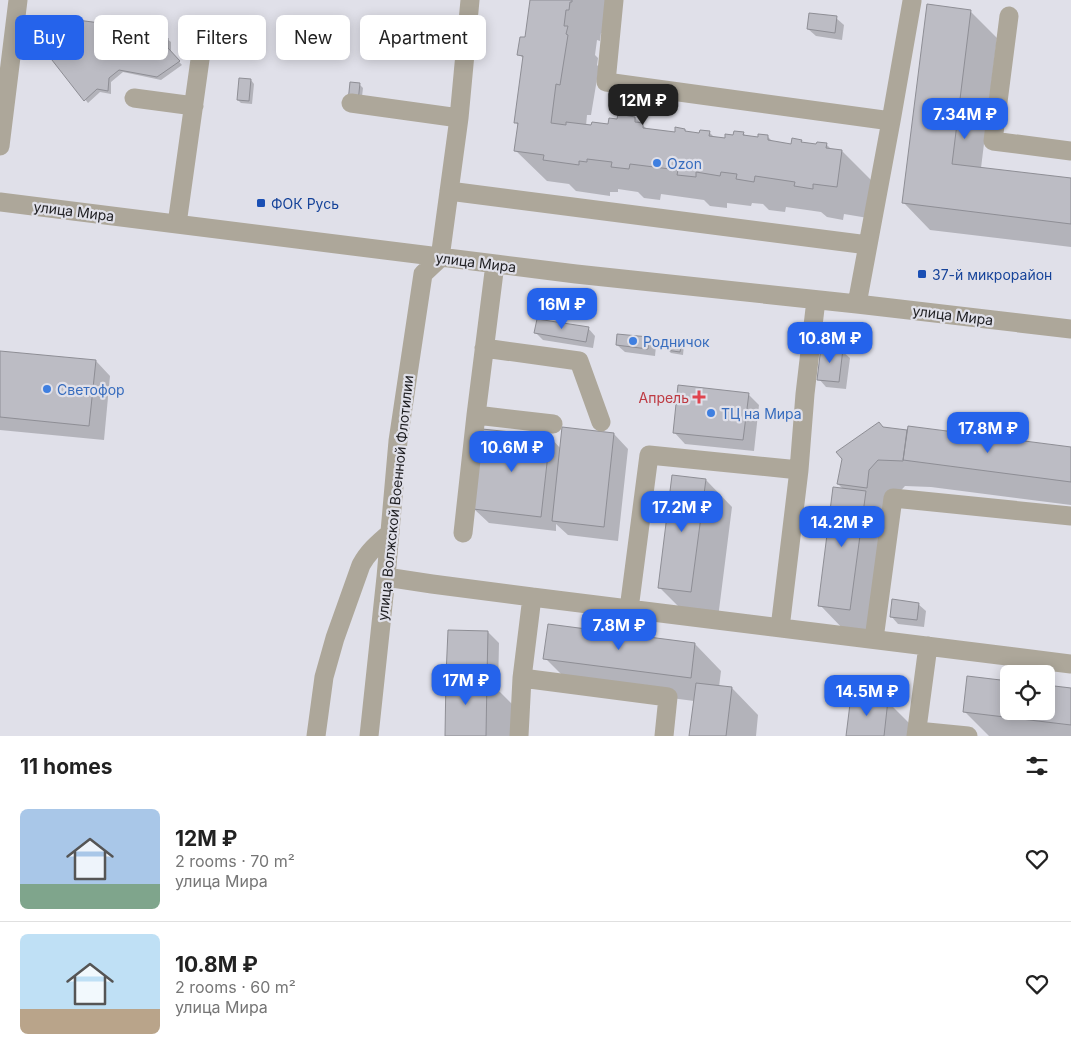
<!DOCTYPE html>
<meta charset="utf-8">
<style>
:root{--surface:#fff;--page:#f2f2f2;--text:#222;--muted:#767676;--line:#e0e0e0;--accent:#2563eb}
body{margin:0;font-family:Inter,sans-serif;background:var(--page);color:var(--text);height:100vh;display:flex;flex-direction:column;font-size:19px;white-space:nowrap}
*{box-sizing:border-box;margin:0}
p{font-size:16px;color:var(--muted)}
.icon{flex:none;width:28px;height:28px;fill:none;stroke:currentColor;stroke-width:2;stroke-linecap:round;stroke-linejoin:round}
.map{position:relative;height:736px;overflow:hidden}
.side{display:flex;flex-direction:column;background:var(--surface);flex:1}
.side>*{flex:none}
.banner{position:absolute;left:15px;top:15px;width:500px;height:45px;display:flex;gap:10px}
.buttons{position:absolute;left:1000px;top:665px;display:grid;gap:10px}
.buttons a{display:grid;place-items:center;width:55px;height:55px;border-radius:8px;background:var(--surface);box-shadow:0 2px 12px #0003;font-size:25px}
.price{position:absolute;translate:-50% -42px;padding:0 11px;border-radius:10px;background:var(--accent);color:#fff;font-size:16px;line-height:32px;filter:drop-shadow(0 1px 2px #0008)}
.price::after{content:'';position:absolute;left:50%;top:30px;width:15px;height:11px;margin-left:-8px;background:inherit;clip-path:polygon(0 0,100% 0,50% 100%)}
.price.on{background:#222;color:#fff}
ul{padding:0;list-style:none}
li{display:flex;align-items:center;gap:15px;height:125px;padding:0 20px}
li+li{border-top:1px solid var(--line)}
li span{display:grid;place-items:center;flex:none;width:140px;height:100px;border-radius:8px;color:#555}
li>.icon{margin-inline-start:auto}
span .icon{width:60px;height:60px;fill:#fffc;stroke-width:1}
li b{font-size:21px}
h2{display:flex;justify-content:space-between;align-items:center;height:60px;padding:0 20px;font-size:21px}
.tag{padding:0 18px;border-radius:8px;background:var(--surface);box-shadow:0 2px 12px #0003;font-size:18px;line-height:45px}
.tag.on{background:var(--accent);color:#fff}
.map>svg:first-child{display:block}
.shadow{fill:#0003}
.building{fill:#bcbcc4;stroke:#8e8e95}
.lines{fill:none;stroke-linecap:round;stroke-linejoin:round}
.minor{stroke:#ada79a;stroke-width:19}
.shop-dot{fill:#3f7fe0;stroke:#e0e0e9;stroke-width:2}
.transit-dot{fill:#1a4fb4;stroke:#e0e0e9;stroke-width:2}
.health-dot{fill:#e0444e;stroke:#e0e0e9;stroke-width:2}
.labels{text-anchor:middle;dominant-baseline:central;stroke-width:4.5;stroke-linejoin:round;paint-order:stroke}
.shop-label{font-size:14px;fill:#366cbe;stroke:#e0e0e9;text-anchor:start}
.transit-label{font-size:14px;fill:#164399;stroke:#e0e0e9;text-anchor:start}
.street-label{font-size:14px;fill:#1e1e21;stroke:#e0e0e9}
.health-label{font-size:14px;fill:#be3a42;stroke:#e0e0e9;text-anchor:end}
</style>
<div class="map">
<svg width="1071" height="736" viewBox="0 0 1071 736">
<rect width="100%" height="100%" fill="#e0e0e9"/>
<path class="shadow" d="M531,0h76l-4,33h-2l-1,8 -3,-1 -2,15 3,3 -1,7 2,2 -8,48h-4l-1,11 23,-1 26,-7 13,12 28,3 9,-3 2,3 14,1 8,-2 6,6 11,2 17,-7 3,3 13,2 9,-1 6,6 19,2 8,-4 3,3 13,2 9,-2 6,6 10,1 31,31 -5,36 -24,-4 -1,6 -16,-3 -6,-5 -35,-5 -1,5 -16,-2 -6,-6 -11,-1 -1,3 -24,-3v5l-17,-2 -6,-6 -43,-6 -1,6 -16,-2 -6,-6 -20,-3v3h-8v4l-34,-5 -7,-7 -22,-3 -32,-31 4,-24 -4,-4 9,-63 -5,-5 7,-16z
M970,11l27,27 -16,130 90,11v68l-141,-17 -26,-27z
M836,18l8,7 -2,15 -26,-4 -8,-7z
M107,26l6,7 54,6 4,3v11l11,12 -21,15 -38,-8 -12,10v12l-11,-2 -12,11 -45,-56z
M251,80l3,4 -2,20 -11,-1 -3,-3z
M359,84l4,4 -2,17 -8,-1z
M588,328l7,8 -2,12 -50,-8 -7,-7z
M649,338l7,8 -1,10 -30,-4 -8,-7z
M681,342l3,3 -1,10 -12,-2 -3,-3z
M842,351l8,7 -4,31 -20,-2 -7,-8z
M0,352l96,9 14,15 -6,64 -104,-10z
M748,394l11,11 -5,46 -69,-7 -11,-12z
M884,429l187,19v57l-140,-18 -26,-1 -10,11 -18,139 -31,-4 -26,-27 24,-115 -6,-6z
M483,430l67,7 11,12 53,-15 14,15 -10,92 -50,-6 -12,-11v7l-67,-8 -15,-14z
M706,480l26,27 -14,111 -32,-4 -27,-27z
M918,604l8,7 -2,16 -26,-3 -7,-8z
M488,632l11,11 -1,47 15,15v31h-67z
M695,644l26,27 -2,16 13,1 26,27 -2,21h-66l4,-35 -122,-16 -27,-27z
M1071,689v47h-82l-25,-25h82z
M888,702l26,26 -1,8h-66z"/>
<path class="building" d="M530,0h42v2h-2l-1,8h-3l-2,16h4l-2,8 2,1 -8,50 -4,-1 -5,39 15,2v-3l25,3 1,-3 16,2 1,-6 8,1 1,-5 17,3v5l8,1v5l32,4v-5l10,2v2l14,2 1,-3 10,1 -1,5 16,2v-4l8,1 1,-4 10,1 -1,3 15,2v-3l10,1v5l23,4 1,-6 10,2 -1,2 15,2 1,-2 10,1 -1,5 16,2 -5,37 -24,-3v5l-19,-3 1,-4 -40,-6 -1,6 -18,-3 1,-5 -16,-2 -1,4 -24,-4v5l-19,-2 1,-5 -48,-6 -1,5 -18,-2 1,-5 -25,-3v3l-8,-1v4l-36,-5 1,-5 -30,-4 4,-28h-4l9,-67 -6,-1 3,-18h5z
M927,4l44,6 -19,154 119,14v46l-169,-21z
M809,13l28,3 -2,17 -28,-4z
M77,20l31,4 4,8 56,6v10l12,13 -23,16 -38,-7 -10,8 -1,13 -11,-2 -13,12 -43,-55z
M239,78l12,1 -2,22 -12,-1z
M350,82l10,1 -2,19h-10z
M537,319l52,8 -3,15 -52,-9z
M617,334l32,3 -1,12 -32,-4z
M667,339l15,2 -2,11 -14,-2z
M821,347l22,2 -4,33 -22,-2z
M0,351l96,9 -7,66 -89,-9z
M678,385l71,8 -6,47 -70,-7z
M879,422l4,5 24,3 -4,31 -25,-1 -9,10 -2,18 -30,-4 5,-25 -6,-7z
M908,426l163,21v35l-168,-22z
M562,427l52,6 -10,94 -52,-6z
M482,429l68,7 -9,81 -68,-8z
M672,475l34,4 -15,113 -33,-4z
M833,487l33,4 -16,119 -32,-4z
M892,599l27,4 -2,17 -27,-3z
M548,624l147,19 -4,35 -148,-19z
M448,630l40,1 -1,46 -41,-1z
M446,676l41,1 -1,59h-41z
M967,676l42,5v30h37v-26l25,3v37l-108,-13z
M696,683l36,4 -6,49h-37z
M851,696l37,4 -4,36h-38z"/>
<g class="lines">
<path class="minor" d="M614,0l-8,82 285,39 -34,183
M1009,16l-16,125 78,10
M134,98l60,8
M351,103l108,15
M891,121l21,-120
M0,146l18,-146
M449,191l419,54
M0,202l576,72 281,30 214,25
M177,224l27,-193
M484,348l95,13 22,61
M476,415l77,9
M463,533l13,-118 19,-151
M386,577l46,7 100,13
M629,609l20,-154 150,15
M780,628l19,-158 6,-76 11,-94
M874,639l19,-141 178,18
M917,731l51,5
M316,736l8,-59 11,-39 26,-73c7,-13 17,-22 29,-32
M369,736l17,-159 12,-136 25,-167 17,-16 19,-140 11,-118
M519,736l3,-58
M664,736l4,-39 -146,-19 10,-81 539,67
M916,736l12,-90"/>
</g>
<g class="shop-dot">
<circle cx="657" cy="163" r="5"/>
<circle cx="633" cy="341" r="5"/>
<circle cx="47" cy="389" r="5"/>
<circle cx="711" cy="413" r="5"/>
</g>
<g class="transit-dot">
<rect x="256" y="198" width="10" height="10" rx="2.5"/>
<rect x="917" y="269" width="10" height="10" rx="2.5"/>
</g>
<path class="health-dot" d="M696.5 389.5h5v5h5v5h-5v5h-5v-5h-5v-5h5z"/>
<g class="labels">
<g class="shop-label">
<text x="667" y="163">Ozon</text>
<text x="643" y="341">Родничок</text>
<text x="57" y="389">Светофор</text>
<text x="721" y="413">ТЦ на Мира</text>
</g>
<g class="transit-label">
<text x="271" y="203">ФОК Русь</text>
<text x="932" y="274">37-й микрорайон</text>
</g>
<g class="street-label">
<text transform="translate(74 211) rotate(7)">улица Мира</text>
<text transform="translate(476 262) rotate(7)">улица Мира</text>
<text transform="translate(953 315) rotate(7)">улица Мира</text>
<text transform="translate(395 498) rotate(-84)">улица Волжской Военной Флотилии</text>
</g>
<g class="health-label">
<text x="689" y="397">Апрель</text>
</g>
</g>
</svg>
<div class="buttons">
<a><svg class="icon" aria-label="locate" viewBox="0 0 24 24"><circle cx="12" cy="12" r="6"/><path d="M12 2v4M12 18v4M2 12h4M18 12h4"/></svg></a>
</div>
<b class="price on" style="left:643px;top:126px">12M ₽</b>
<b class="price" style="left:965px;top:140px">7.34M ₽</b>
<b class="price" style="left:562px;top:330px">16M ₽</b>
<b class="price" style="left:830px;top:364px">10.8M ₽</b>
<b class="price" style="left:988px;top:454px">17.8M ₽</b>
<b class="price" style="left:512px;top:473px">10.6M ₽</b>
<b class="price" style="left:682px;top:533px">17.2M ₽</b>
<b class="price" style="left:842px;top:548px">14.2M ₽</b>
<b class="price" style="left:619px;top:651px">7.8M ₽</b>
<b class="price" style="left:466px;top:706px">17M ₽</b>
<b class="price" style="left:867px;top:717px">14.5M ₽</b>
<div class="banner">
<a class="tag on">Buy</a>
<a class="tag">Rent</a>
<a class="tag">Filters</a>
<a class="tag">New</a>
<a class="tag">Apartment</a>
</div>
</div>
<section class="side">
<h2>11 homes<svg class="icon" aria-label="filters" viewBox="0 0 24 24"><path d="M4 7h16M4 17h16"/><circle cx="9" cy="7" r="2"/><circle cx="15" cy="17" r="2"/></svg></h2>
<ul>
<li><span style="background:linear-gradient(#a9c7e8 75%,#7fa58c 0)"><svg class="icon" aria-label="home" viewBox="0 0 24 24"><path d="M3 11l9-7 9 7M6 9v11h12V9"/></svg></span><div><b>12M ₽</b><p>2 rooms · 70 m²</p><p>улица Мира</p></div><svg class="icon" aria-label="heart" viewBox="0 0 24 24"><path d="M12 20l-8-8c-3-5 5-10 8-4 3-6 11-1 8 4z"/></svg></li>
<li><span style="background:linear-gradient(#bfe0f5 75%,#b9a48a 0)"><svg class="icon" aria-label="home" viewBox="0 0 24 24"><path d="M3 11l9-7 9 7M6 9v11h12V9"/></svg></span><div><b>10.8M ₽</b><p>2 rooms · 60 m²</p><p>улица Мира</p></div><svg class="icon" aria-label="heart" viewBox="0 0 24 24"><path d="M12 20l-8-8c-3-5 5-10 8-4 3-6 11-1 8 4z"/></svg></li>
</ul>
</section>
